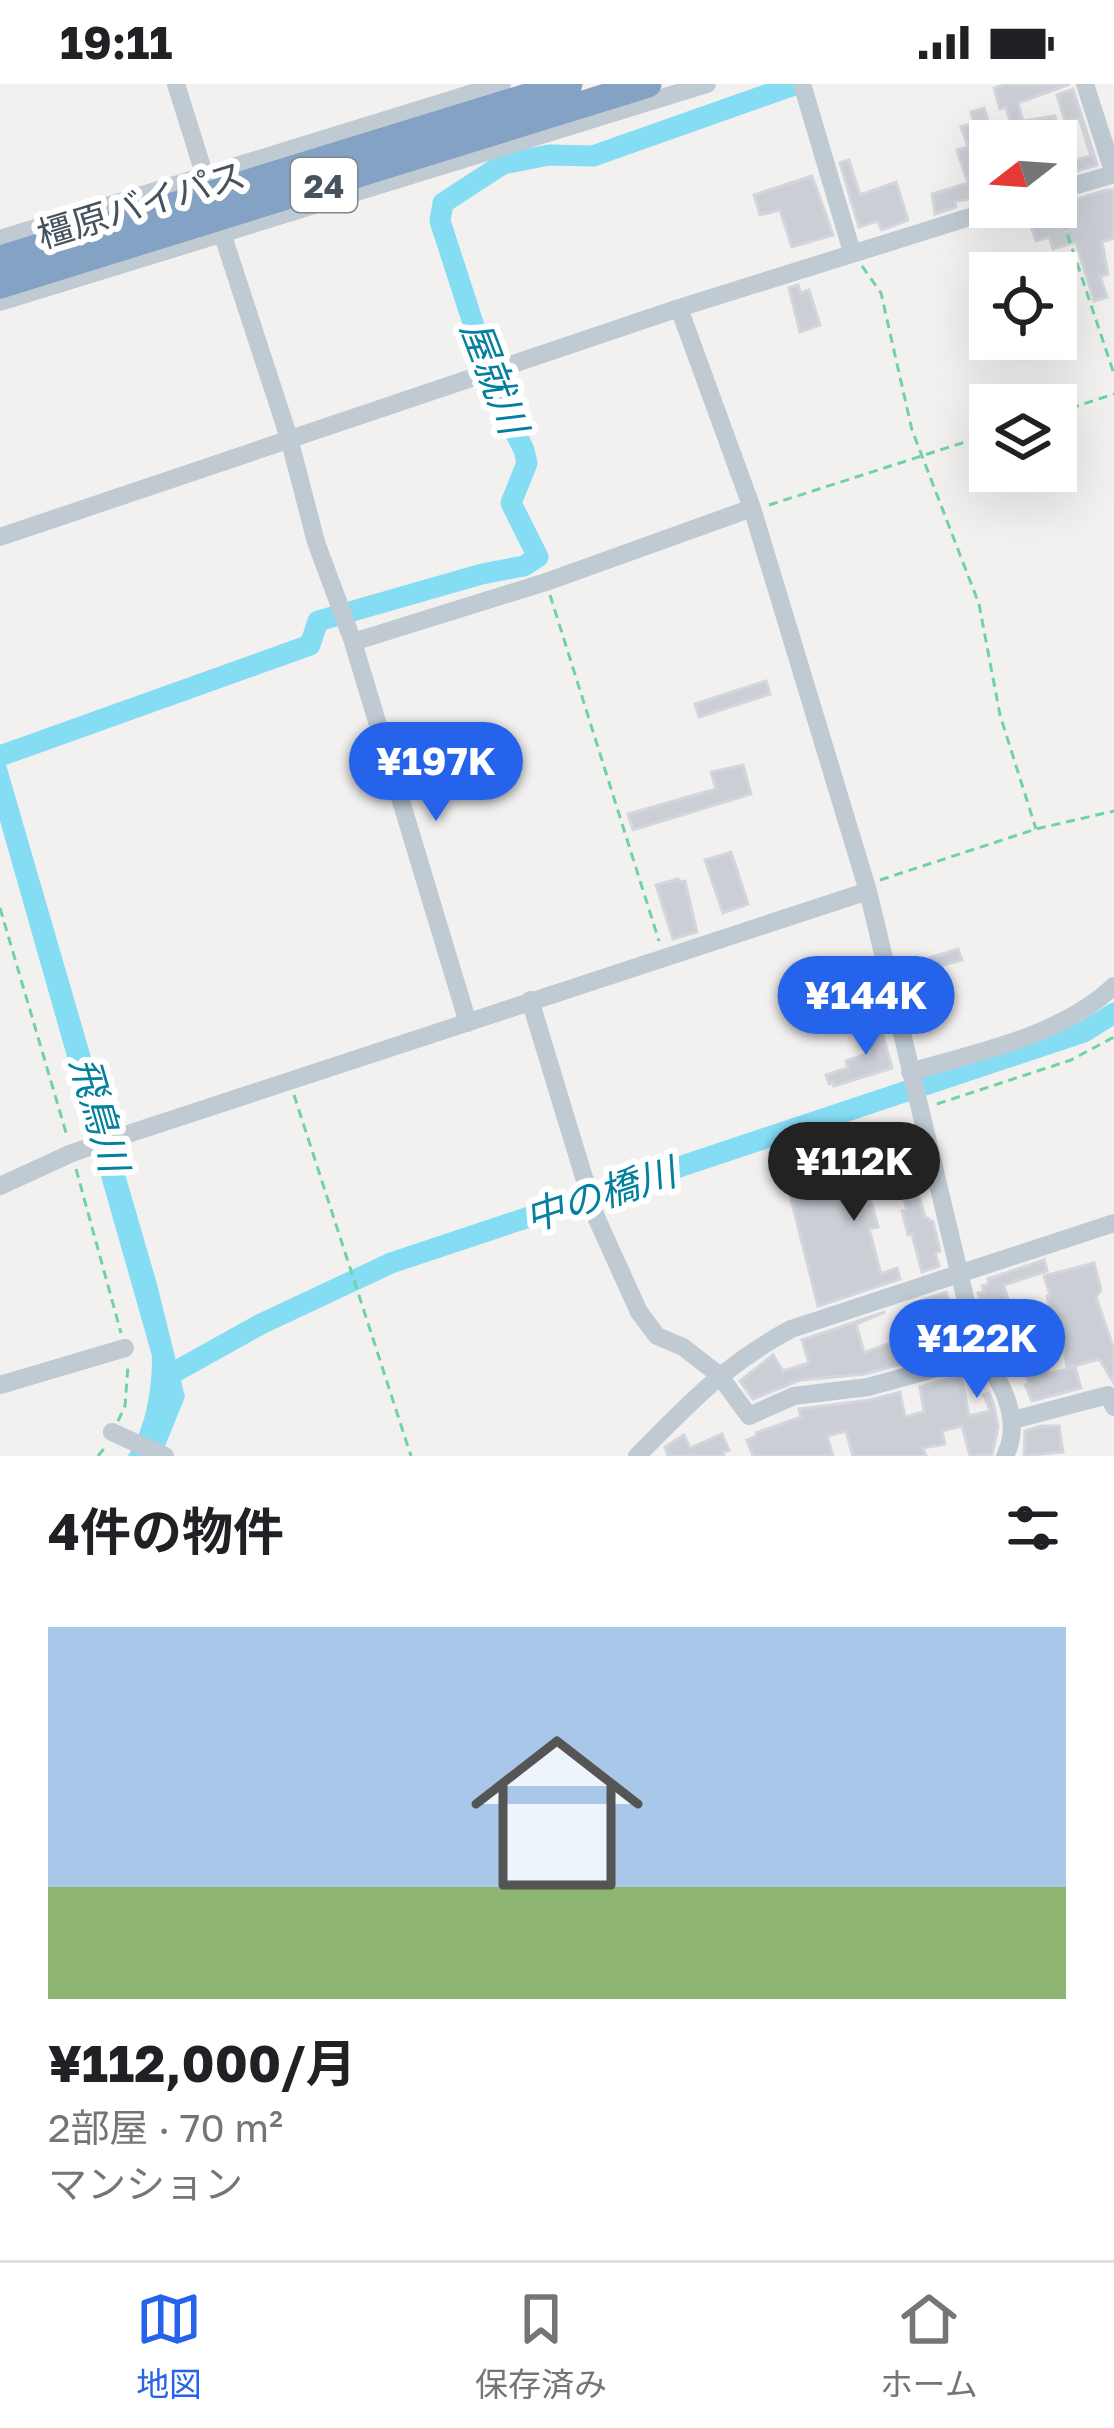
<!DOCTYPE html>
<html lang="ja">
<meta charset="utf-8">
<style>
:root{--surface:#fff;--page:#f6f6f6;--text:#202124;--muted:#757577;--line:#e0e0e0;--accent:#2563eb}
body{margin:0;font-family:"Golos Text","Noto Sans JP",sans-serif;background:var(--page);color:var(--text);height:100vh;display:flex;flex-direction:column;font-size:45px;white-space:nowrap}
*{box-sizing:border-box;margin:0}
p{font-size:39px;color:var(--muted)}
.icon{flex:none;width:66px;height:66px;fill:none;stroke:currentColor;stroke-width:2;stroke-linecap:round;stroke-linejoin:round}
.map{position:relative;height:1372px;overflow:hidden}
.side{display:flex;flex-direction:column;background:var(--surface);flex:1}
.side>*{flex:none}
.needle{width:78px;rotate:253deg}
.tools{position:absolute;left:969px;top:36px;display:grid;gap:24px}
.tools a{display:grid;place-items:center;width:108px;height:108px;border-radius:0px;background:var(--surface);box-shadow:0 12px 48px #0002;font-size:60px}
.price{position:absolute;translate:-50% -102px;padding:0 27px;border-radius:42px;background:var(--accent);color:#fff;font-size:39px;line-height:78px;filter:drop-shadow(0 3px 6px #0008)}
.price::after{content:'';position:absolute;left:50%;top:72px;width:36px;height:27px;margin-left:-18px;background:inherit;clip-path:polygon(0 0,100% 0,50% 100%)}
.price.selected{background:#222;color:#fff}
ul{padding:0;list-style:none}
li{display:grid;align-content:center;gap:24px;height:636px;padding:0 48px}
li+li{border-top:3px solid var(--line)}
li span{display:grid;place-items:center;height:372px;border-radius:0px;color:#555}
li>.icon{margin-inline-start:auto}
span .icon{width:216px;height:216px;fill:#fffc;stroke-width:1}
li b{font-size:51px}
h2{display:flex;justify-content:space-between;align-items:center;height:144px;padding:0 48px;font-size:51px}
.status{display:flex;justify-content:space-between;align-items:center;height:84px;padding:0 60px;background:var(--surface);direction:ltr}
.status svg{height:33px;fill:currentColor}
.tab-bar{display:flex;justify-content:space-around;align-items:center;height:168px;border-top:3px solid var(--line);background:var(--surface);font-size:33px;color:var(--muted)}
.tab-bar a{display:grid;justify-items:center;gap:6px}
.tab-bar .selected{color:var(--accent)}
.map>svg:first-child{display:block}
.water{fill:#85ddf4}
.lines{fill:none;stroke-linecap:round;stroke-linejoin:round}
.river{stroke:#85ddf4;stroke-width:21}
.building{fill:#cbcfd5;stroke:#d3d6dc;stroke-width:3}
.path{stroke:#70d4a2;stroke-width:3;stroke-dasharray:9 6;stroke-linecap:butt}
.minor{stroke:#bfcad3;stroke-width:18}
.highway{stroke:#84a2c3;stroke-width:27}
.labels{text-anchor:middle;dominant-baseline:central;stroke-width:12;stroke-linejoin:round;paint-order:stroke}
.shield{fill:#fff;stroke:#7e878f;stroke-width:3}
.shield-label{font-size:33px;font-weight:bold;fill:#46535f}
.street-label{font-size:36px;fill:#46535f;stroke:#fff}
.water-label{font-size:39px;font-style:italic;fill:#037f9f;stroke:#fff}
</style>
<div class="status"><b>19:11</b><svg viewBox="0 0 49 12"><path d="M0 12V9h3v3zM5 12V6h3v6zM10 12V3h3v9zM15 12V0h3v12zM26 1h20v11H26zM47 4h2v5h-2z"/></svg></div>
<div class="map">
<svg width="1114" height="1372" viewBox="0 0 1114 1372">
<rect width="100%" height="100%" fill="#f3f0f0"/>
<path class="water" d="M0,660l157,540 28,113 -24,59h-33c18,-30 24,-65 24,-100l-152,-535z"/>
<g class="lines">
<path class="river" d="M0,672l310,-111 8,-24 164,-47 42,-8 14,-9 -27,-54 16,-40 -3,-13 -28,-56 -56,-173 3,-18 60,-39 46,-9 44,1 204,-72
M164,1294l97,-54 130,-61 693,-231 30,-19"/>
</g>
<path class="building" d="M1006,0h64l-52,19 5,18 32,-5 14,46 22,-6 -12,-38 -14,4 -8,-27 16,-6 24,76 -41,12v-36h-66v56l-35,4 1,6 -21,7 -3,-20 36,-11 -11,-33 11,-3 -7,-20 13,-4 -3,-11 13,-4 9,27 19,-6 -6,-22 -6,2 -6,-21z
M849,76l11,35 36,-13 12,38 -26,10 -5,-9 -18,6 -19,-64z
M812,92l21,59 -41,12 -12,-37 -20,5 -6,-20z
M1106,106h8v48l-12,4 6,32 -8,3 7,20 -13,4 -18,-59 -23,7 -4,-12 -13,4 -9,-26 39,-8 -2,-4z
M798,201l3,8 8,-3 11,35 -20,7 -11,-44z
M766,597l4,13 -71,23 -4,-13z
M743,681l8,29 -118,36 -5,-16 88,-25 -5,-17z
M731,768l17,52 -25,9 -18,-53z
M678,795l1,3 6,-1 12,51 -24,7 -17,-54z
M958,865l4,11 -22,6 3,9 -24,7 -4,-20z
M879,937l13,47 -58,18 -1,-4 -4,2 -3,-9 22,-7 -2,-7 24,-8 -8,-26z
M896,1040l29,93 8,5 7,29 -5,2 4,13 -17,6 -10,-38 -4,1 -6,-24 5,-2 -7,-21 -30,10 8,29 -9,2 12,45 16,-6 3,11 -82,27 -33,-131 12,-3 -2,-7 22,-6 6,16 34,-9 10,19 29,-10 -15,-46z
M1044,1176l3,11 -43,14 11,40 19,-5 15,54 26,-7 6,21 -49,13 -7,-16 4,-1 -3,-10 7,-2 -9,-31 -28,8 -7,-11 -11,-45 6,-1 -2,-6 7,-2 -1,-5z
M1094,1179l7,27 -5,7 18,53v33l-15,-24 -32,9 -6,-37 -5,2 -9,-37 3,-1 -6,-19z
M946,1208l17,55 -98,27 -65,6 -47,19 -13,-18 33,-26 10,16 26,-8 -7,-23 83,-28 -29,12 8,29 58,-22 -7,-28z
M961,1291l8,41 21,-5 -6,-16 5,-2 4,9 5,25 -6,28 -22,1 -8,-30 -20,5 3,13 -22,4 3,8h-73l-7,-25 -19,5 6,20h-80l-6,-16 10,-4 -1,-3 45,-16 -2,-8 71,-9 30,-8 5,25 19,-5 -4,-25z
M1041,1342h18l4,26 -39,4 1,-25z
M722,1350l7,16 -6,2 1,4h-56l-3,-9 19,-12 6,13z"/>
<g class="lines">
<path class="path" d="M1058,122l56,168
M862,182l19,27 31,137 67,174 21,111 36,114
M1056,329l58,-19
M769,421l221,-71
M550,511l109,346
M880,796l156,-51 78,-18
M0,824l67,228
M294,1011l117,361
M937,1020l134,-44 43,-23
M76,1085l45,164
M118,1337l7,-15 3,-40
M98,1372l9,-11"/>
<path class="minor" d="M176,0l31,99
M802,0l50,168
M1085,0l29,90
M1056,107l58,-17
M0,155l502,-155
M225,158l64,196 27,104 37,100 115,381
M0,218l707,-218
M679,224l73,200 116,383 108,452c21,33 49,74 29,113
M0,453l679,-229 323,-101
M353,558l193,-60 206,-74
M530,916l66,217 43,95 18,24 26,11 36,28 30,41 45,-20 74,-9 116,-32
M910,988c68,-20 151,-36 204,-86
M0,1102l72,-33 59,-20 737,-242
M0,1301l125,-37
M1013,1336l95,-25 6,12
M112,1348l53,24
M637,1372c53,-53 87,-91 154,-127l323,-106"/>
<path class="highway" d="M0,175l569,-175
M0,201l648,-201"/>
</g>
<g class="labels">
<rect class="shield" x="291" y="74" width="66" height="54" rx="9"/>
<g class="shield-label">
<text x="324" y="101">24</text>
</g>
<g class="street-label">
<text transform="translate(141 120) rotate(-17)">橿原バイパス</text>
</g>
<g class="water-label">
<text transform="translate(495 293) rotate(69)">屋就川</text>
<text transform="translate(100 1030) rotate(74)">飛鳥川</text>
<text transform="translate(600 1110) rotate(-18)">中の橋川</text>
</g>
</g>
</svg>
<div class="tools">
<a><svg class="needle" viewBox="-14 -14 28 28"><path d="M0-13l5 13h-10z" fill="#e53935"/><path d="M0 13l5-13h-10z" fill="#757577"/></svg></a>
<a><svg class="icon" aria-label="locate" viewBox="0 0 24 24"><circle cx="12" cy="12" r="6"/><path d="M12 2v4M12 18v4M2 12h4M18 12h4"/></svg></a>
<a><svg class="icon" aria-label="layers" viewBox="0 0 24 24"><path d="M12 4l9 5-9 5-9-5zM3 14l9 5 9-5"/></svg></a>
</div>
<b class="price" style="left:436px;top:740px">¥197K</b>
<b class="price" style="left:866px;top:974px">¥144K</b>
<b class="price selected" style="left:854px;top:1140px">¥112K</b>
<b class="price" style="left:977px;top:1317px">¥122K</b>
</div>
<section class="side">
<h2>4件の物件<svg class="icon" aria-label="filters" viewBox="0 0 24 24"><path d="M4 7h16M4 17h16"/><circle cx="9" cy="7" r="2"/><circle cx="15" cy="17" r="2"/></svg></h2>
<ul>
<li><span style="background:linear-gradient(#a9c7e8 70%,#8fb573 0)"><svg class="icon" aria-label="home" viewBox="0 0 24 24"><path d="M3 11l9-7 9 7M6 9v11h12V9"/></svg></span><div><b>¥112,000/月</b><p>2部屋 · 70 m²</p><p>マンション</p></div></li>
</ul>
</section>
<nav class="tab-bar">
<a class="selected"><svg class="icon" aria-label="map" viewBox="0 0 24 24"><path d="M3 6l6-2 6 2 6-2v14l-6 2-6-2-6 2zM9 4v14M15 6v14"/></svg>地図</a>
<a><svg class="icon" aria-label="saved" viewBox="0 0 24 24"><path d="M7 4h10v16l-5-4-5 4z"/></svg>保存済み</a>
<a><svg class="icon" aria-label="home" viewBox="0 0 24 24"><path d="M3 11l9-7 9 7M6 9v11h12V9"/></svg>ホーム</a>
</nav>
